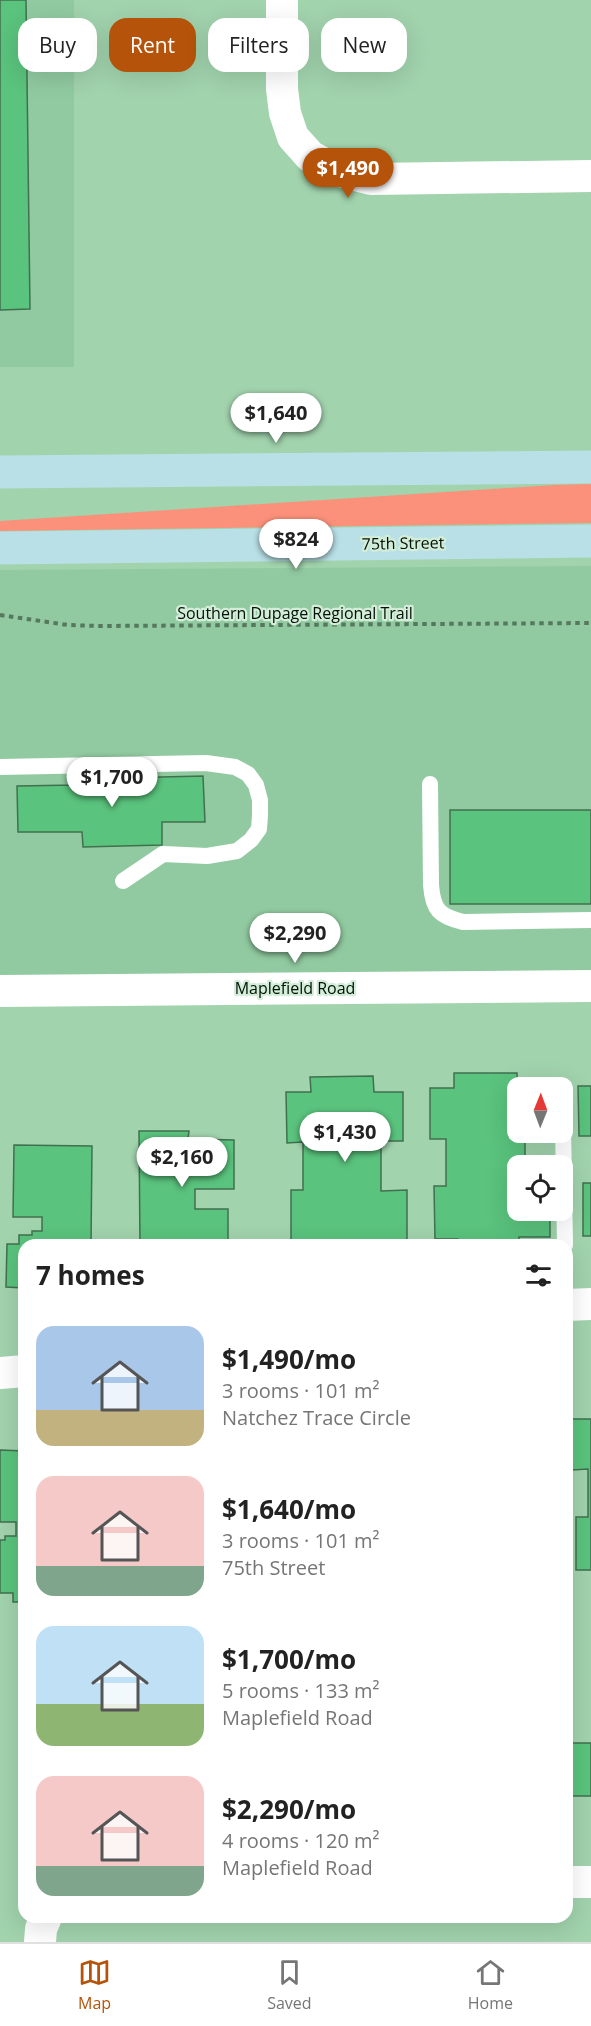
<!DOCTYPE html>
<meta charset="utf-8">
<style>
:root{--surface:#fff;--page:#f6f6f6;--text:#222;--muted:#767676;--line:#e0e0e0;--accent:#b45309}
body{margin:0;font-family:"Open Sans",sans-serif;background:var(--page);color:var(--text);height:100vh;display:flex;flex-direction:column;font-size:22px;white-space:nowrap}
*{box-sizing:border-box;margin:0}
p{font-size:20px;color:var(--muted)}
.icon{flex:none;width:33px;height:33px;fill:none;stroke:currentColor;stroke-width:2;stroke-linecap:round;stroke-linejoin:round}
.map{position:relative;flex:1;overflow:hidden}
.sheet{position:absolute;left:18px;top:1239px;width:555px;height:684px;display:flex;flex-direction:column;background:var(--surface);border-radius:18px;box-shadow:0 6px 24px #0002}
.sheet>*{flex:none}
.banner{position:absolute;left:18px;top:18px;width:555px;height:54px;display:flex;gap:12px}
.needle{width:39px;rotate:1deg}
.fabs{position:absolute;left:507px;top:1077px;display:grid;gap:12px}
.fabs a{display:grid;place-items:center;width:66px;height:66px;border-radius:12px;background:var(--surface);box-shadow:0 6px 24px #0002;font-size:30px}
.price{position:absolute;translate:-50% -51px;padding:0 14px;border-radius:21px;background:#fff;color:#222;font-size:20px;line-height:39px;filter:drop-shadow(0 2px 3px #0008)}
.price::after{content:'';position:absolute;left:50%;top:36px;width:18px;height:14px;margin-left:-9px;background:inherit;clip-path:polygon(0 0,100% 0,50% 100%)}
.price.on{background:var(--accent);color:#fff}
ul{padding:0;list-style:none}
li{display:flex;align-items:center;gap:18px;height:150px;padding:0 18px}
li span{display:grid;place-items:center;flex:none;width:168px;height:120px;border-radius:18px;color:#555}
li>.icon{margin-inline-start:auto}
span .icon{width:72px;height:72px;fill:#fffc;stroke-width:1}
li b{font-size:26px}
h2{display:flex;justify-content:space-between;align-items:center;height:72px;padding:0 18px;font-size:26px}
.chip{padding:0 21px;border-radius:18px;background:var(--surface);box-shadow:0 6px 24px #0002;font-size:21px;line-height:54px}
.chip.on{background:var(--accent);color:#fff}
.dock{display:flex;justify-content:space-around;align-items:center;height:84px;border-top:2px solid var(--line);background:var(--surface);font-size:16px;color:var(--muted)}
.dock a{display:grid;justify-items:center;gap:3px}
.dock .on{color:var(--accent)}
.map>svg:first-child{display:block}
.built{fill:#91caa0}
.green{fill:#fb917b}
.building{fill:#5ac37d;stroke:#41704f;stroke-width:1.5}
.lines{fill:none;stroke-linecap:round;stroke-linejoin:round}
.path{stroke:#56785e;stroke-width:4;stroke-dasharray:4.5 4.5;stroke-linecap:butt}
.service{stroke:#fff;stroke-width:16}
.minor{stroke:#fff;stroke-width:32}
.secondary{stroke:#b8e0e6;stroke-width:33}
.labels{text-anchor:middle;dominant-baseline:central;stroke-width:4.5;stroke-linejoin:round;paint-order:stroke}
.street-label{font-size:16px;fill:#021206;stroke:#d3edd9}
</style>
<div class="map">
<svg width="591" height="1942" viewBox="0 0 591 1942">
<rect width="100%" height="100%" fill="#a1d3ad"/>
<path class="built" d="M0,0h74v367h-74z
M591,566v416l-591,6v-418z"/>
<path class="green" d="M591,484v39l-591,8v-10l553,-36z"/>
<path class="building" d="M0,0h26l4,309 -30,1z
M118,772l1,6 84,-2 2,46h-43v23l-79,2 -1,-15h-64l-1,-46 58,-1 -1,-12z
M450,810h141v94h-141z
M454,1073h63l1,59h29v5h-22v29h-7v44h32v27h-31v8h-61v-6h-23l-1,-53h12v-47h-16v-51h24z
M373,1076l1,16h29v49h-22v50l26,-1v51h-31v4h-61v-3l-24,1v-53h12v-48l-16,1 -1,-51h25l-1,-15z
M578,1086h13v50h-12z
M139,1131h50l-1,8 46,1v49h-39v20h33v36h-88z
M14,1145l78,1 -1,99h-67v43l-18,-1 1,-43h12v-9h13v-4h10v-14h-29z
M583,1183h8v53h-8z
M571,1419h20v151h-15v-53h12v-48l-16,1z
M0,1450l24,1v151h-11v-9h-13v-53h5v-4h11v-14h-16z
M567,1743h24v53h-24z"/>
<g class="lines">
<path class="path" d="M0,615l68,10 32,1 491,-3"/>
<path class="service" d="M0,767l206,-4 29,4 13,7 8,11 4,15v15l-1,14 -8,11 -14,11 -30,5 -44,-2 -40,27
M430,784l1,101c2,25 8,31 32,37l128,-2
M563,1125l2,120"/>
<path class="minor" d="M282,0v89l3,24 8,24 17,19 25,14 36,9 220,-3
M0,991l591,-5
M567,1305l24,-1
M0,1373l24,-2
M567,1882h24
M40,1942l1,-13 5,-12"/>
<path class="secondary" d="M0,472l591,-5
M0,548l591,-7"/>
</g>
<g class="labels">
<g class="street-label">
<text transform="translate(403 543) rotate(-1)">75th Street</text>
<text x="295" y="613">Southern Dupage Regional Trail</text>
<text x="295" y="988">Maplefield Road</text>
</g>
</g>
</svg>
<div class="fabs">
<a><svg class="needle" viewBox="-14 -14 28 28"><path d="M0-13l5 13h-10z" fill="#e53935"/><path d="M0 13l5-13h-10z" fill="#767676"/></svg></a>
<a><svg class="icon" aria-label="locate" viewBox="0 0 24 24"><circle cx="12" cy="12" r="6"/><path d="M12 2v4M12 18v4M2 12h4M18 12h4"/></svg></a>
</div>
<b class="price on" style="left:348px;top:199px">$1,490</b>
<b class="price" style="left:276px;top:444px">$1,640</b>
<b class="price" style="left:296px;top:570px">$824</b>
<b class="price" style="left:112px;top:808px">$1,700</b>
<b class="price" style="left:295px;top:964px">$2,290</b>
<b class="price" style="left:345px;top:1163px">$1,430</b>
<b class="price" style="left:182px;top:1188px">$2,160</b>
<div class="banner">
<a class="chip">Buy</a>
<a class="chip on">Rent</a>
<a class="chip">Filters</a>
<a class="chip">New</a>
</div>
<section class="sheet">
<h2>7 homes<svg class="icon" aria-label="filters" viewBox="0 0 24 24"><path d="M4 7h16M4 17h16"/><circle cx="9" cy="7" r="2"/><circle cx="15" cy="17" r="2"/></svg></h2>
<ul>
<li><span style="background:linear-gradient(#a9c7e8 70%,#c2b280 0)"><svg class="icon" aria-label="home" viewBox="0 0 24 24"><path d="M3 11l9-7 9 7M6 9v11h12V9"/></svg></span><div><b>$1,490/mo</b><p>3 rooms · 101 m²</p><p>Natchez Trace Circle</p></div></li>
<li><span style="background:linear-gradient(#f6c9c9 75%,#7fa58c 0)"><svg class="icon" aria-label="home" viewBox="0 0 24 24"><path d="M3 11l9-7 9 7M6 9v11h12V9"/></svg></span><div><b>$1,640/mo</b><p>3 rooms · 101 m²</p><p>75th Street</p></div></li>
<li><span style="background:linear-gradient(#bfe0f5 65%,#8fb573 0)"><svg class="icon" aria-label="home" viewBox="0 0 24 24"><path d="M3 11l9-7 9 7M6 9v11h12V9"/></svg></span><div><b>$1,700/mo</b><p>5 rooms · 133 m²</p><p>Maplefield Road</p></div></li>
<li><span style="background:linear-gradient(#f6c9c9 75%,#7fa58c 0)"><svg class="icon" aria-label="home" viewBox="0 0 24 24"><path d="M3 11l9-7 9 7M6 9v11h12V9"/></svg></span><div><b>$2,290/mo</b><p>4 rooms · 120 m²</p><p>Maplefield Road</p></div></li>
</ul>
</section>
</div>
<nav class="dock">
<a class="on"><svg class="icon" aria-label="map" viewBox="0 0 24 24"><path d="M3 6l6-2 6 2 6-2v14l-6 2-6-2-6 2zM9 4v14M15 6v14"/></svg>Map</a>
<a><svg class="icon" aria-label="saved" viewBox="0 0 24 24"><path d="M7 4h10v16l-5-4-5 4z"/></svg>Saved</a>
<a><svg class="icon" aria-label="home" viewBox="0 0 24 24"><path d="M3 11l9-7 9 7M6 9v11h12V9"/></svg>Home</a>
</nav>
